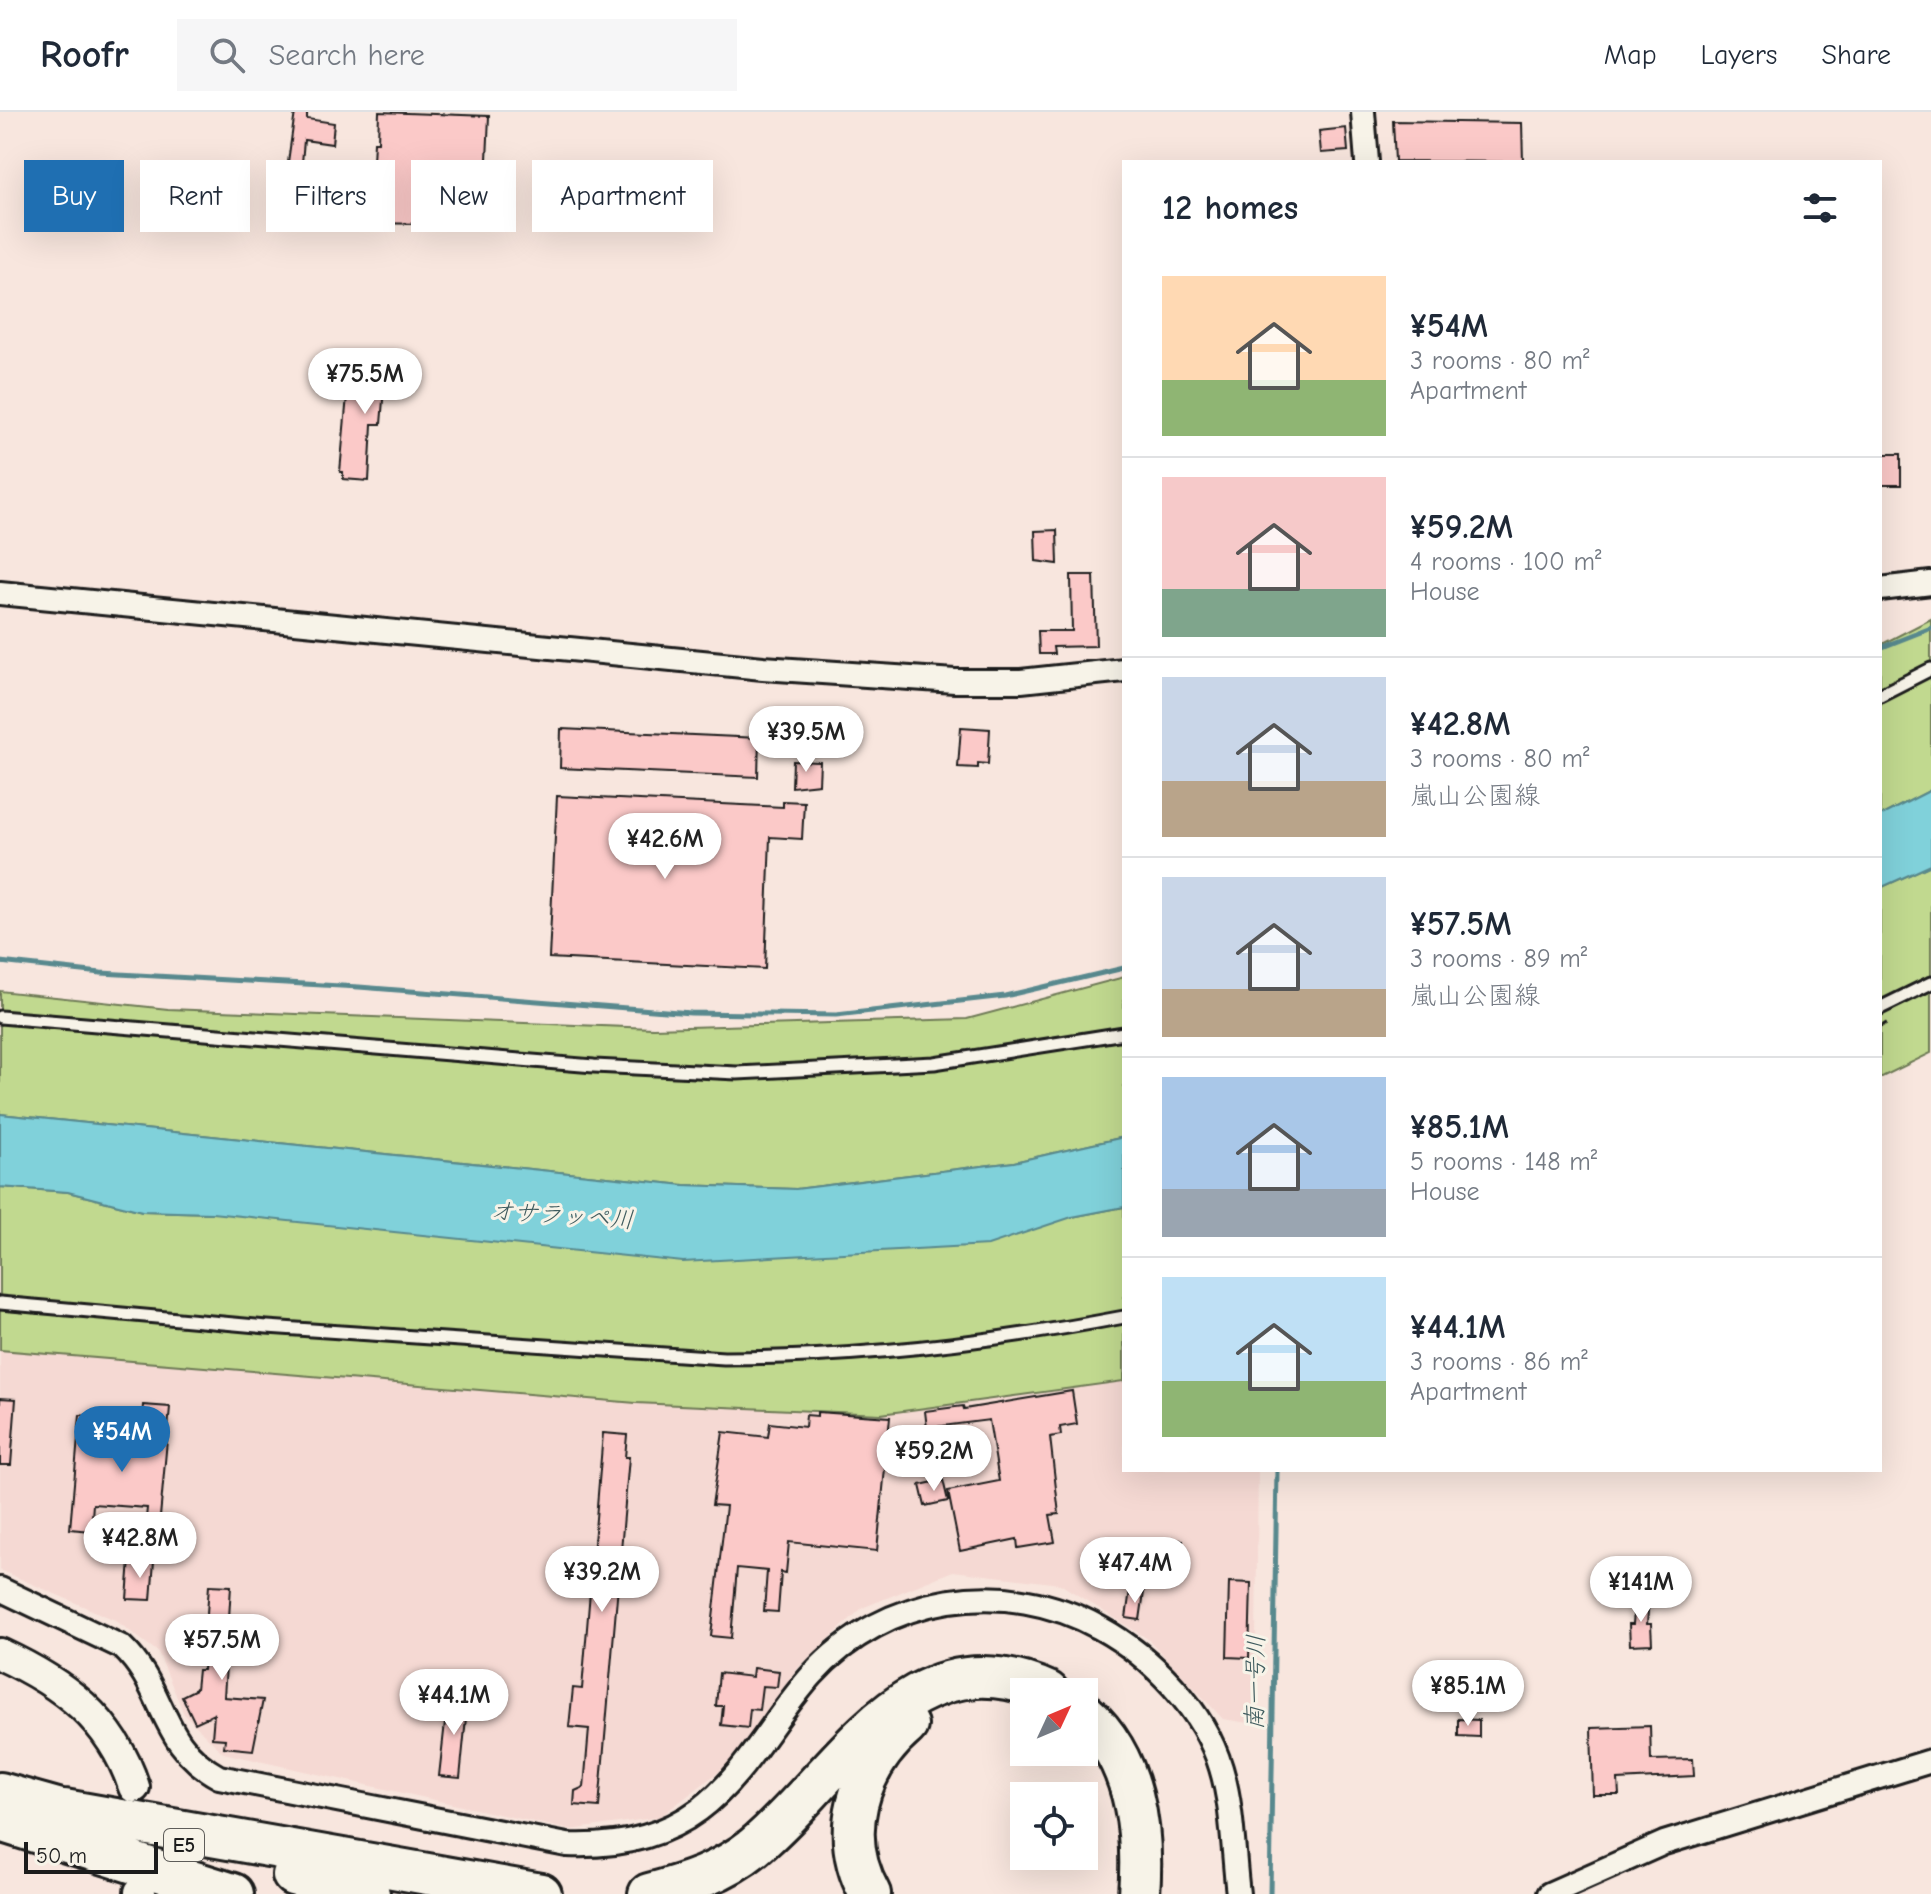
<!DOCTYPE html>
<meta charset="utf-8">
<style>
:root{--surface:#fff;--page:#f6f6f7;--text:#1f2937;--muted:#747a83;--line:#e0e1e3;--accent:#1f6fb2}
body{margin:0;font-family:"Comic Neue","Klee One",sans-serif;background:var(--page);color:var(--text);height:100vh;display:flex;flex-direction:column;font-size:30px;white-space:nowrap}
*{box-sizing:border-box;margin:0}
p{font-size:26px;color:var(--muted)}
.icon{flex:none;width:44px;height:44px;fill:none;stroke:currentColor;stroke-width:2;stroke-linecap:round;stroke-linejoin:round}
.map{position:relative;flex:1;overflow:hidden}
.side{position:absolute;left:1122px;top:48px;width:760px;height:1312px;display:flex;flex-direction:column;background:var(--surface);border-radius:0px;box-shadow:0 8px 32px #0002}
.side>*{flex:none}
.banner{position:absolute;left:24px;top:48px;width:760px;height:72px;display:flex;gap:16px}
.needle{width:52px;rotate:46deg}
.buttons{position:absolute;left:1010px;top:1566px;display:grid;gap:16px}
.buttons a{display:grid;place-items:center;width:88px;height:88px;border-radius:0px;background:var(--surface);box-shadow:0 8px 32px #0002;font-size:40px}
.scale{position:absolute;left:24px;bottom:20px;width:134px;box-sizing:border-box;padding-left:8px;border:4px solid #1c1c1c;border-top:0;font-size:22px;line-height:28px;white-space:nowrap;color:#1c1c1c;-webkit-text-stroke:6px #f7f3e8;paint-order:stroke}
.price{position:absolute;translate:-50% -68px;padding:0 18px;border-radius:28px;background:#fff;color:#222;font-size:26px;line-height:52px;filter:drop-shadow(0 2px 4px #0008)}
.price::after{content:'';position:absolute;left:50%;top:48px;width:24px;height:18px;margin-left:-12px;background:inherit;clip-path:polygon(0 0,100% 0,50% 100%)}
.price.selected{background:var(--accent);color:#fff}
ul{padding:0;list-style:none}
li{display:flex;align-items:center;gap:24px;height:200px;padding:0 40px}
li+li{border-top:2px solid var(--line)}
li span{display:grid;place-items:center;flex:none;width:224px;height:160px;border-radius:0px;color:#555}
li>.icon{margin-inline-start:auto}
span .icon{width:96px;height:96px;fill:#fffc;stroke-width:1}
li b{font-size:34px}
h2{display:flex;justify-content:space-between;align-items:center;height:96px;padding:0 40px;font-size:34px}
.chip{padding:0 28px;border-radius:0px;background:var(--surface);box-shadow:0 8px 32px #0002;font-size:28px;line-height:72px}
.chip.selected{background:var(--accent);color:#fff}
header{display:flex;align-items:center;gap:48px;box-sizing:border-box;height:112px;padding:0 40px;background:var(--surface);border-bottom:2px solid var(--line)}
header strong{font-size:38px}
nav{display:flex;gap:44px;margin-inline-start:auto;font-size:28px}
.search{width:560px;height:72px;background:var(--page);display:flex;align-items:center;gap:20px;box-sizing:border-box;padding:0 28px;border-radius:0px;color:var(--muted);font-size:30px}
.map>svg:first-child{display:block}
.built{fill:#f5d9d3}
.green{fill:#c1d98f;stroke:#6e7a56;stroke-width:2}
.water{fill:#80d1da;stroke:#58898e;stroke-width:2}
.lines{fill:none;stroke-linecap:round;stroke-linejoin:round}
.stream{stroke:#58898e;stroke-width:5}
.building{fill:#fbc9c8;stroke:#1c1c1c;stroke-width:2}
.service-casing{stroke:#1c1c1c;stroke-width:17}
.minor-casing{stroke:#1c1c1c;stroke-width:28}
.secondary-casing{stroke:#1c1c1c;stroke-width:36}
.motorway-casing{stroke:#1c1c1c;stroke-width:46}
.path{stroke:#1c1c1c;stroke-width:3;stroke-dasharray:8 6;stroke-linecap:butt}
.service{stroke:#f7f3e8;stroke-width:11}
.minor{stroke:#f7f3e8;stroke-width:22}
.secondary{stroke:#f7f3e8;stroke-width:30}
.motorway{stroke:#f7f3e8;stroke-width:40}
.labels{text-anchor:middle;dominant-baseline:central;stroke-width:6;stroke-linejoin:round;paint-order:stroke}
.shield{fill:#f7f3e8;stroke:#5e5c59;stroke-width:2}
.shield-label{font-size:20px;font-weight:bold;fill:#1c1c1c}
.water-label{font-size:24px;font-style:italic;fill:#3f5b5e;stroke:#f7f3e8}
</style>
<header>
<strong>Roofr</strong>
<div class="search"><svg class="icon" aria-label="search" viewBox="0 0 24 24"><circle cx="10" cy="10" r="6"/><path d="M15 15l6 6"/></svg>Search here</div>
<nav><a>Map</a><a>Layers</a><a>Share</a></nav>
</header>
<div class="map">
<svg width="1931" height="1782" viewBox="0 0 1931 1782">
<rect width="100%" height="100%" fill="#f8e6de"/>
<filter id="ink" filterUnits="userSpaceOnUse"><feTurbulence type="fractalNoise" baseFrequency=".0125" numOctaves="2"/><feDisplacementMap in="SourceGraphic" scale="16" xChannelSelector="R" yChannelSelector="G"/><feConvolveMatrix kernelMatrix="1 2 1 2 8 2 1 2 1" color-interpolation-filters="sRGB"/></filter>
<g filter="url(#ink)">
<path class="built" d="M0,1238l636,53 245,11 243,-33v89h134l-3,254 -32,-5 -75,-80 -88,-55 -107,-13 -91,37 -64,60 -68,95 -70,54 -90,13 -347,-77 -39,-39 -26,-62 -43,-32 -115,-50z"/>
<path class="green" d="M1931,507v171l-51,26v-171z
M1931,753v188l-51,25v-190z
M1124,865v160l-110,25 -218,27 -112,-4 -684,-71v-123l168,18 485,19 314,-9z
M0,1075l68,5 74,19 70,2 860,4 52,-10v174l-243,33 -245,-11 -636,-53z"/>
<path class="water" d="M1931,678v75l-51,23v-72z
M0,1002l684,71 112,4 218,-27 110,-25v70l-52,10 -84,28 -305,17 -471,-49 -70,-2 -74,-19 -68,-5z"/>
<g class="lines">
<path class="stream" d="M1880,536l51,-20
M0,850l101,11 258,14 332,26 145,2 169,-19 119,-28
M1270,1782l7,-424"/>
</g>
<path class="building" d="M295,0l12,1v6l27,4 -2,21 -28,-4 -2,23 -14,-1z
M379,0l110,4 -5,109 -114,-2 4,-81h4z
M1393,9l129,2 1,39 -128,-1z
M1346,16l2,23 -27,2 -2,-22z
M364,246l40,2v17l-19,-1 -4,48h-9l-3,57 -26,-2v-7h-3l8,-87 14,1z
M1881,342h20v31h-21z
M1057,418l1,34 -22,-3 -1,-30z
M1071,463h23l2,71 -43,1 1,7h-15l-1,-23h34z
M961,615l29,2 -2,35 -10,-1v5l-20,-1z
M561,617l198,9 -1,39 -198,-9z
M793,649l27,1 -1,22 -27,3z
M557,684l226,11v-6l21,1 -2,37 -32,-2 -5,132 -216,-11z
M1072,1279l5,33 -17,3 1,8 -11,2 9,77 -9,1 5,27 -37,6 -1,-9 -57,12 -12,-60 51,-10 -10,-61 -62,8 -2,-17 38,-5 1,3z
M0,1286l16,1 -5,66h-11z
M143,1293l27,2 -13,143 -14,-2 4,-40 -54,-4 -2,27 -21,-2 10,-114 16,2 -3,31 47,3z
M817,1300l73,5 -13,134 -88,-9 -3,31 -5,-1 -3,40 -14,-1 3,-40 -30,-3 -6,70 -20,-2 15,-130 -14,-1 11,-73 45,5 2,-14 35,4 1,-12 11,1z
M603,1321l24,2 -2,22h4l-30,350 -25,-2 1,-14 9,-4 5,-58 -20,-2 4,-39 9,1z
M943,1368l5,21 -23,5 -5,-21z
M1142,1427l41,1 -1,22 -41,-1z
M130,1447l24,2 -3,39 -24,-1z
M1229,1470l22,1 -2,75 -22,-1z
M209,1473l22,1 -7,111 39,3 -10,50 -29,-3 1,-8 -13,-1 2,-24 -19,9 -13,-27 14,-7 2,-19h5z
M1130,1478l14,2 -4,28 -14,-2z
M1635,1486l14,1 -2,25h4l1,20 -22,1 -1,-21h4z
M753,1556l26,3 -2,16 -15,-1 -3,24 -9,-1 -2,19 -27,-3 2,-19h-7l3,-33 33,4z
M448,1584l20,2 -8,80 -21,-2z
M1458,1607l21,1v17l-21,-1z
M1650,1614l1,34 42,-1 1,17 -76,4 1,15h-26l-2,-67z"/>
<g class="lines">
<g class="service-casing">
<path id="service" d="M1880,583l51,-26
M1880,896l51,-25
M0,905l594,49 143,7 197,-10 190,-30
M0,1191l267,24 457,31c133,0 269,-16 400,-41"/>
</g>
<g class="minor-casing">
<path id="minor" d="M1363,0l4,50
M1880,477l51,-6
M0,481l763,75 192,13h66l103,-11
M0,1477l122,58c44,41 37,98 97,130l348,68c48,2 93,-6 132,-35 47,-35 74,-92 113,-135 73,-81 194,-100 288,-47 51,28 104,82 121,140 12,39 12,85 17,126
M1549,1782l115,-51 267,-82"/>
</g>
<g class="secondary-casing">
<path id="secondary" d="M0,1542c63,29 112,65 134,133
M140,1782v-2"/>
</g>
<g class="motorway-casing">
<path id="motorway" d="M1084,1601c51,45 60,117 55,181
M0,1681l89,25
M64,1698l477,84
M0,1709l233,73
M293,1763l76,19
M649,1782c38,-10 74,-22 105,-47 89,-74 155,-217 294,-155
M870,1782c-33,-59 -13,-126 37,-169"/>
</g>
<path class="path" d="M1880,915l8,-5"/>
<use href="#service" class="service"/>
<use href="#minor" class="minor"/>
<use href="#secondary" class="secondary"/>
<use href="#motorway" class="motorway"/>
</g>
</g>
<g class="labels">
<rect class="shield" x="164" y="1717" width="40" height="32" rx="6"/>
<g class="shield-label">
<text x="184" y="1733">E5</text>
</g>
<g class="water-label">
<text transform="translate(562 1103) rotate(4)">オサラッペ川</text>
<text transform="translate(1255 1570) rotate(-89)">南一号川</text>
</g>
</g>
</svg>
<div class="buttons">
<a><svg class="needle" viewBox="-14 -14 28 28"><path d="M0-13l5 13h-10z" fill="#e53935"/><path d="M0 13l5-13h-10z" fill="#747a83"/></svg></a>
<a><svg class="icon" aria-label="locate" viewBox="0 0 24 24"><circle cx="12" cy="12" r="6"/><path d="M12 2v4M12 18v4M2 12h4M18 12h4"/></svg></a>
</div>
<div class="scale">50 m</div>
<b class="price" style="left:365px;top:304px">¥75.5M</b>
<b class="price" style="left:806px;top:662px">¥39.5M</b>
<b class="price" style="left:665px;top:769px">¥42.6M</b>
<b class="price selected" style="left:122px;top:1362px">¥54M</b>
<b class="price" style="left:934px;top:1381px">¥59.2M</b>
<b class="price" style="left:140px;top:1468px">¥42.8M</b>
<b class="price" style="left:1135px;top:1493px">¥47.4M</b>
<b class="price" style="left:602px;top:1502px">¥39.2M</b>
<b class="price" style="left:1641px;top:1512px">¥141M</b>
<b class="price" style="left:222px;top:1570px">¥57.5M</b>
<b class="price" style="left:1468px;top:1616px">¥85.1M</b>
<b class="price" style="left:454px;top:1625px">¥44.1M</b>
<div class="banner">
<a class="chip selected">Buy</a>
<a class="chip">Rent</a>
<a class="chip">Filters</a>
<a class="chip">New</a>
<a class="chip">Apartment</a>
</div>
<section class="side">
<h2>12 homes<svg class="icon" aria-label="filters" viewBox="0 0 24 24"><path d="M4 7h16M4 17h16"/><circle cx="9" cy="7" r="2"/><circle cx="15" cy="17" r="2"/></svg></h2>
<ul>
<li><span style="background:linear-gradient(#ffd9b3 65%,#8fb573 0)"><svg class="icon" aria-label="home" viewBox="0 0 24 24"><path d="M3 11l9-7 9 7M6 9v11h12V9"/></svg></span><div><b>¥54M</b><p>3 rooms · 80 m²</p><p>Apartment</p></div></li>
<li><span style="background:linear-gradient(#f6c9c9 70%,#7fa58c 0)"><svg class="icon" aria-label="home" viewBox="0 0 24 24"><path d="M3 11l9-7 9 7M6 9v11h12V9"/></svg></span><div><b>¥59.2M</b><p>4 rooms · 100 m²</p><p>House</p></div></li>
<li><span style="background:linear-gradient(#c9d6e8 65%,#b9a48a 0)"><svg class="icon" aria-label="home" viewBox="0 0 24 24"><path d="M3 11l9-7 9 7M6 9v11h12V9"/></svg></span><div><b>¥42.8M</b><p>3 rooms · 80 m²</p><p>嵐山公園線</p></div></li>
<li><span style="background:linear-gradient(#c9d6e8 70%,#b9a48a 0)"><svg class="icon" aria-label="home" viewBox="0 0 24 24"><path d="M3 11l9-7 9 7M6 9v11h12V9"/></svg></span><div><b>¥57.5M</b><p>3 rooms · 89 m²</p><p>嵐山公園線</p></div></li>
<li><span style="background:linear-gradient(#a9c7e8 70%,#9aa5b1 0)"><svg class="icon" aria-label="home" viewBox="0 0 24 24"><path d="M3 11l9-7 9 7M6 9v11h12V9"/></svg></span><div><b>¥85.1M</b><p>5 rooms · 148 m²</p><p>House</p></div></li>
<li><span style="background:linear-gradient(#bfe0f5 65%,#8fb573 0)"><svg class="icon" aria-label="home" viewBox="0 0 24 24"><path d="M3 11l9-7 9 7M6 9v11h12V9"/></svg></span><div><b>¥44.1M</b><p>3 rooms · 86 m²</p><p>Apartment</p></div></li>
</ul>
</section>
</div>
